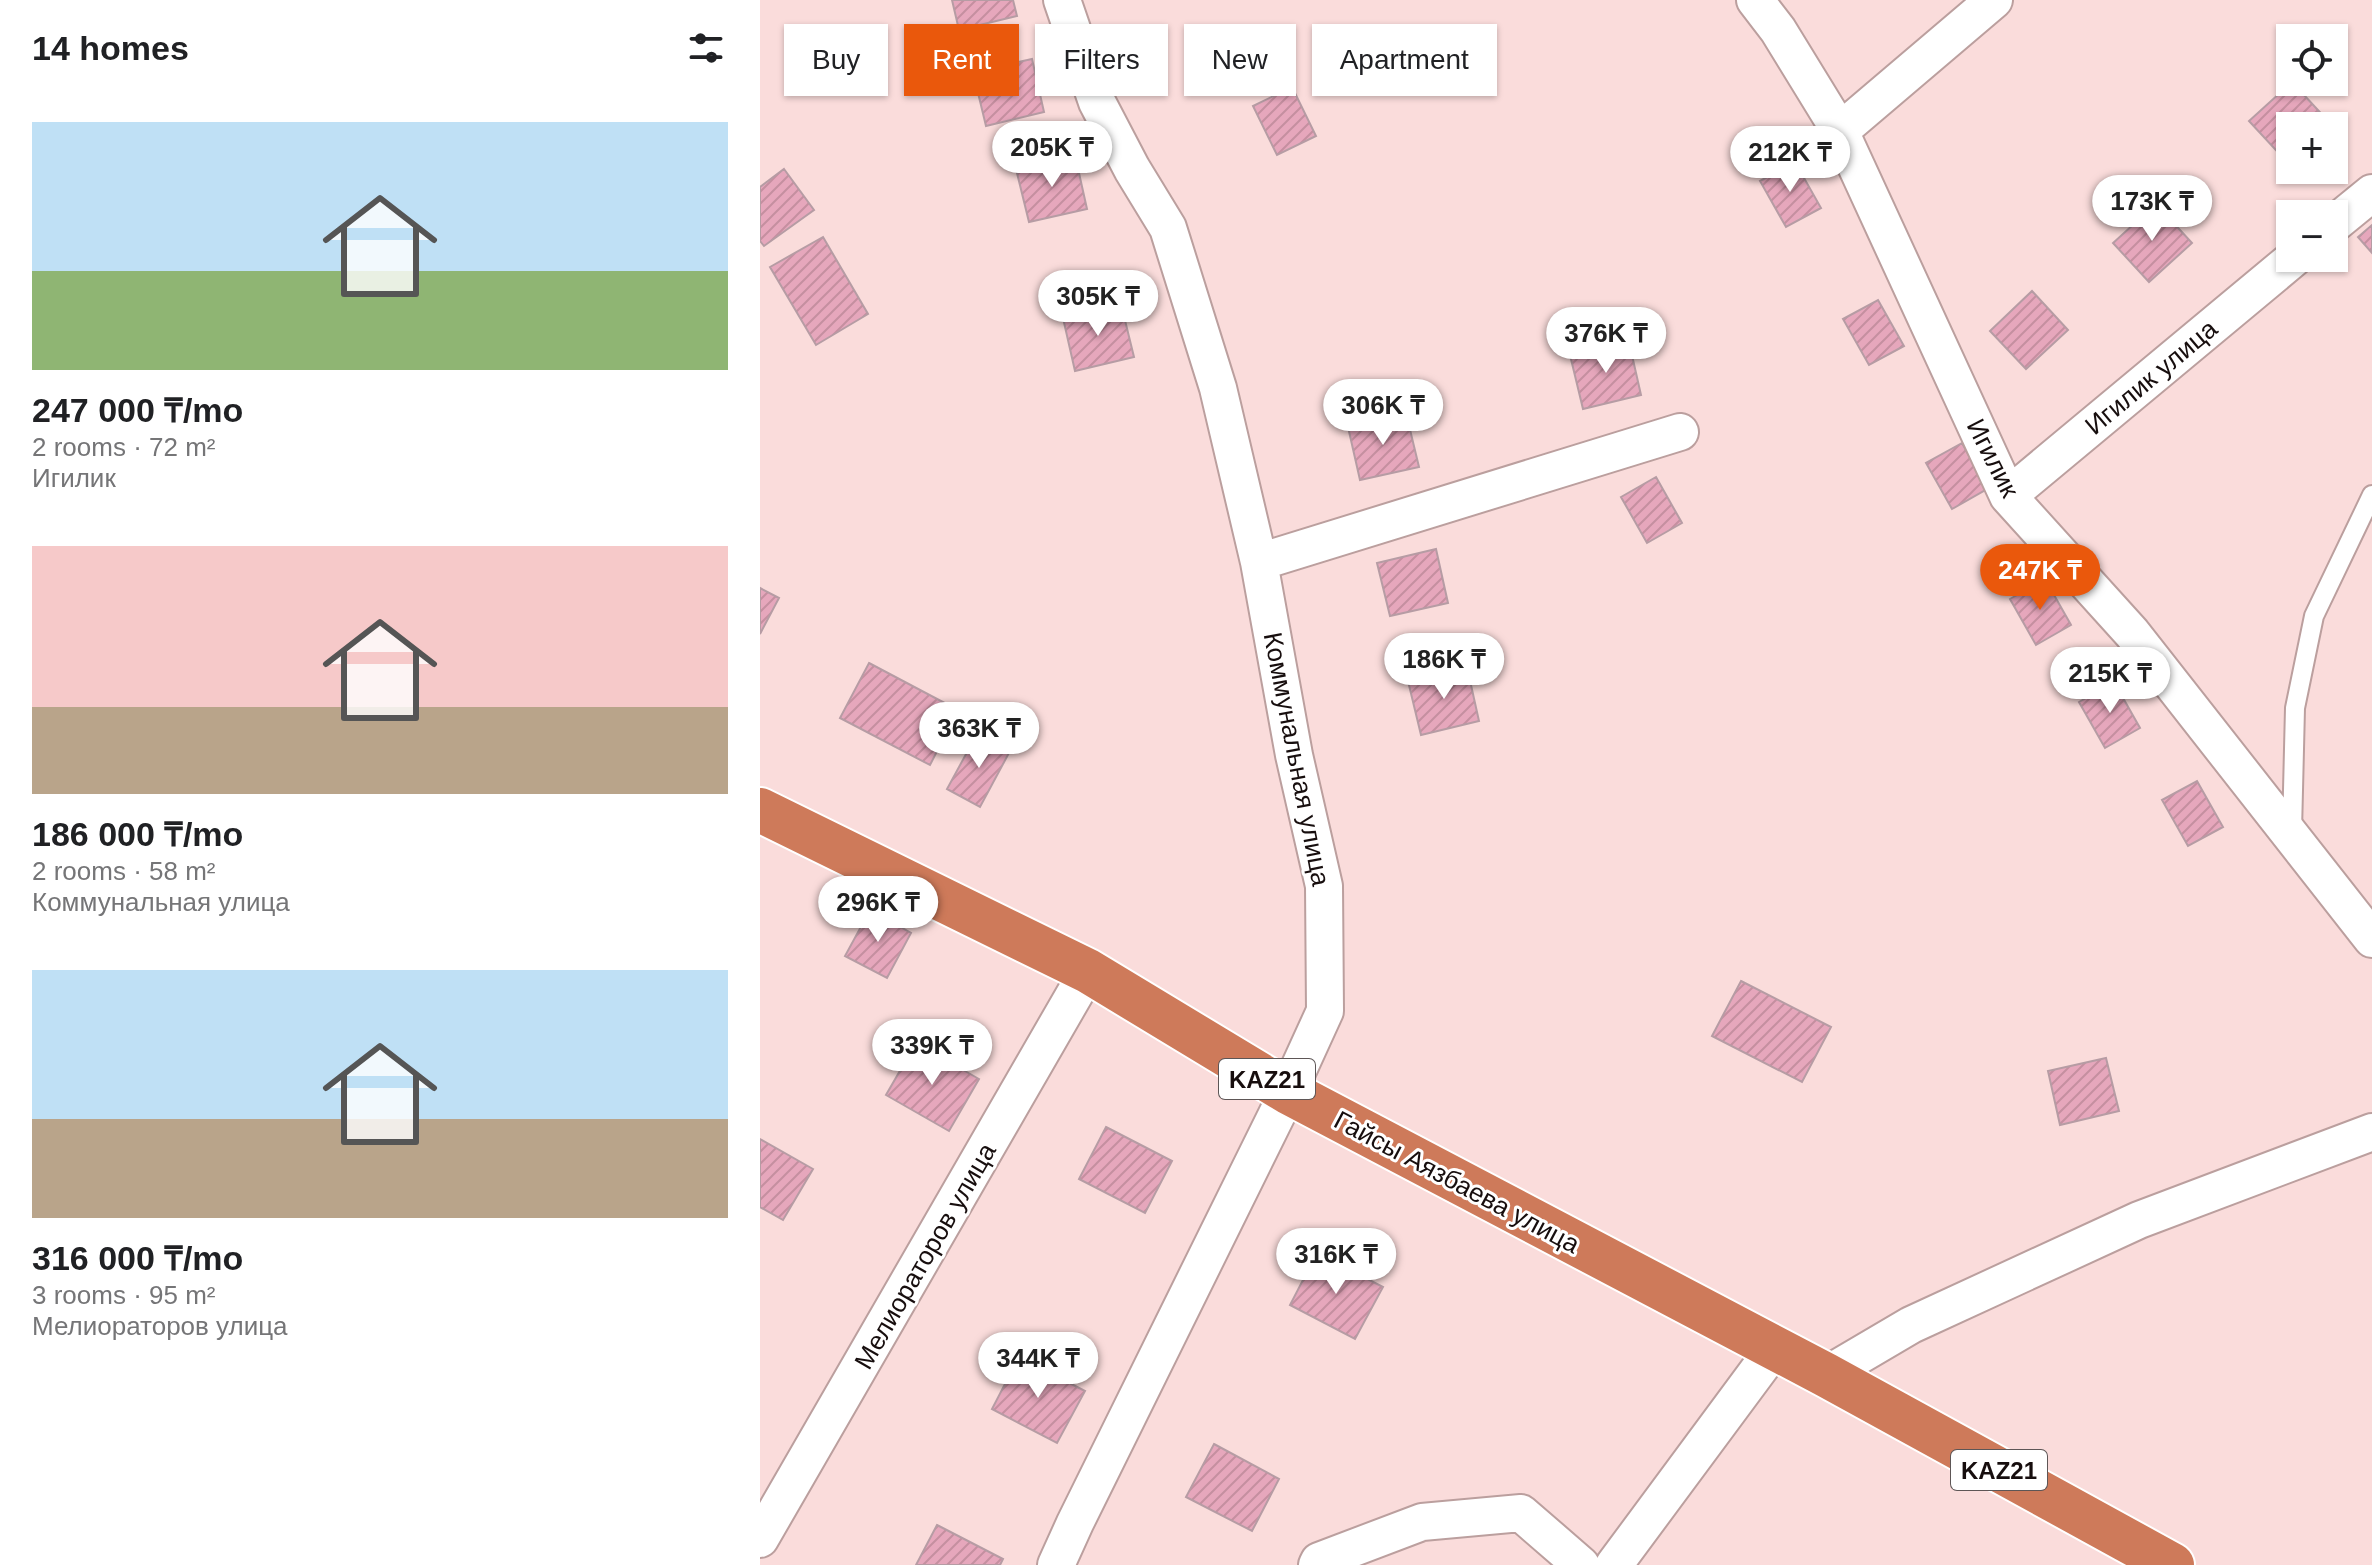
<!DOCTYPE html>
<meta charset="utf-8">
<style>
:root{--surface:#fff;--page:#f6f6f6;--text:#202124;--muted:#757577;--accent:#ea580c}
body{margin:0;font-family:Arial,sans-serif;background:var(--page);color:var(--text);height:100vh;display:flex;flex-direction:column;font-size:30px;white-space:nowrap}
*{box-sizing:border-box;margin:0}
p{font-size:26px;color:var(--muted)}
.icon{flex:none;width:44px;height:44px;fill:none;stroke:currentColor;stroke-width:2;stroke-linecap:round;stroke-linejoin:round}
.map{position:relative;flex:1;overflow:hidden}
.details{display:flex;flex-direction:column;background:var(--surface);width:760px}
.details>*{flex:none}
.top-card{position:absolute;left:24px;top:24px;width:760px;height:72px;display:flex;gap:16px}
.buttons{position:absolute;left:1516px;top:24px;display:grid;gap:16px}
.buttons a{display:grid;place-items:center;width:72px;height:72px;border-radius:0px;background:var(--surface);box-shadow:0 2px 6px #0004;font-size:40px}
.price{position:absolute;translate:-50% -68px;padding:0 18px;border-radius:28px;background:#fff;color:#222;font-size:26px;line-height:52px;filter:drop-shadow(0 2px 4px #0008)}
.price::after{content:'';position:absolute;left:50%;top:48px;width:24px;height:18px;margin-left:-12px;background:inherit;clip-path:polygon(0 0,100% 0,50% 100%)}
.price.on{background:var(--accent);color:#fff}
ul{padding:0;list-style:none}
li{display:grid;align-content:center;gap:16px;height:424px;padding:0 32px}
li span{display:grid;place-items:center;height:248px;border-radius:0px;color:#555}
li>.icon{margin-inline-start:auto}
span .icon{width:144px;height:144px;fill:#fffc;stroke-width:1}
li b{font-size:34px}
h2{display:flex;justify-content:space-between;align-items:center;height:96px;padding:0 32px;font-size:34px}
.pill{padding:0 28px;border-radius:0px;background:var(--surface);box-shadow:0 2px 6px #0004;font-size:28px;line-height:72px}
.pill.on{background:var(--accent);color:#fff}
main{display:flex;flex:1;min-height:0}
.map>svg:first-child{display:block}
.building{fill:url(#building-hatch);stroke:#b69ca4;stroke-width:2}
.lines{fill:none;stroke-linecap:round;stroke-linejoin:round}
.lane-casing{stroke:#bb9f9e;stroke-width:22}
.street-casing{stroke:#bb9f9e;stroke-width:40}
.highway-casing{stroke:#fff;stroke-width:48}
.lane{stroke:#fff;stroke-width:18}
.street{stroke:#fff;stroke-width:36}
.highway{stroke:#ce7a5a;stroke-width:44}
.labels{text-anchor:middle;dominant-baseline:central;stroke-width:6;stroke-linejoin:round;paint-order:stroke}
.shield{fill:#fff;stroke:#5d5656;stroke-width:2}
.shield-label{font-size:24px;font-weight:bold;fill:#170e0e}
.street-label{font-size:26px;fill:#170e0e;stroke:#fff}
</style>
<main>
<section class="details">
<h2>14 homes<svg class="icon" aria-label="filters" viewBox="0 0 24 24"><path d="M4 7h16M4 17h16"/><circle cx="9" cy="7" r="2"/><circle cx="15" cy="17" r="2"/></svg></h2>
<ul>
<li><span style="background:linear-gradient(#bfe0f5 60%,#8fb573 0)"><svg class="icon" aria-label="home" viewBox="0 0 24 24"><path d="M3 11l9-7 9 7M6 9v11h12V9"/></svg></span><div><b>247 000 ₸/mo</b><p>2 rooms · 72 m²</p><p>Игилик</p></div></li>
<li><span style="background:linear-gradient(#f6c9c9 65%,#b9a48a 0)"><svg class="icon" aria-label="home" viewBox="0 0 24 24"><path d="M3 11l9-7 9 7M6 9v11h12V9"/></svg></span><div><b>186 000 ₸/mo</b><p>2 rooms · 58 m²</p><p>Коммунальная улица</p></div></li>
<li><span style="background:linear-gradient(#bfe0f5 60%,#b9a48a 0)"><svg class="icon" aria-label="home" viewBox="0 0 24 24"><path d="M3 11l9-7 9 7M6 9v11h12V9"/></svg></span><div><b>316 000 ₸/mo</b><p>3 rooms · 95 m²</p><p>Мелиораторов улица</p></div></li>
</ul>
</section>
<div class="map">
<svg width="1612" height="1565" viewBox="0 0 1612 1565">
<defs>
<pattern id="building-hatch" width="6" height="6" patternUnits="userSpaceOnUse" patternTransform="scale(2)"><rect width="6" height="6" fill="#e6a7bc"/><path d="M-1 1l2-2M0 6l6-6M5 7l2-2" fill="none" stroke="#c58fa0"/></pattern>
</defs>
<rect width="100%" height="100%" fill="#fadcdb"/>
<path class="building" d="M192,0h61l4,16 -58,14z
M272,59l12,53 -58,14 -13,-54z
M1532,82l36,39 -6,5h-32v30l-5,4 -36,-39z
M532,87l24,49 -39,19 -24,-49z
M315,155l12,54 -58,13 -13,-53z
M1035,162l26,46 -35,19 -26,-46z
M24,169l30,41 -50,36 -4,-5v-54z
M1396,204l36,39 -43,39 -36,-39z
M1612,225v28l-14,-16z
M63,237l45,77 -52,31 -46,-78z
M1272,291l36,39 -42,39 -36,-38z
M1118,300l26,46 -35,19 -26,-46z
M361,304l13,53 -59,14 -12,-53z
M869,342l12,53 -58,14 -13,-54z
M646,413l13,54 -59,13 -12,-53z
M1202,443l25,46 -35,20 -26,-46z
M896,477l26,46 -35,20 -26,-46z
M676,549l12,54 -58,13 -13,-53z
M1285,579l26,46 -35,20 -26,-46z
M0,588l19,10 -19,36z
M109,663l89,47 -28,55 -90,-47z
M707,667l12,54 -58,14 -13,-54z
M1354,682l26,46 -35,20 -26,-46z
M217,734l33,17 -30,56 -33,-18z
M1437,781l26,46 -35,19 -26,-46z
M110,910l41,23 -24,45 -42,-22z
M981,981l90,46 -29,55 -90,-46z
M156,1043l63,36 -30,52 -63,-36z
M1346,1058l13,53 -59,14 -12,-54z
M346,1127l66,34 -27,52 -66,-34z
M0,1139l53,30 -30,51 -23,-13z
M557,1253l66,34 -28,52 -65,-34z
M259,1357l66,34 -28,52 -65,-34z
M454,1444l65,35 -27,52 -66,-34z
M177,1525l66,34 -3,6h-84z"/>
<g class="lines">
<g class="lane-casing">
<path id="lane" d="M1532,831l3,-123 19,-92 58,-121"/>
</g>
<g class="street-casing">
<path id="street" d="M995,0l23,30 62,101 168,365 124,137 240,306
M1080,131l154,-131
M1574,224l38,-31
M1248,496l286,-238
M499,562l421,-130
M1066,1375l85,-50 228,-105 233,-88
M0,1539l328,-568
M296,1565l19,-42 213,-431 37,-81 -1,-125 -30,-131 -35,-193 -41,-174 -50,-160 -36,-59 -35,-67 -35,-102
M557,1565l2,-4 103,-39 99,-9 60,52
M854,1565l160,-216"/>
</g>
<g class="highway-casing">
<path id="highway" d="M0,810l328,161 200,121 538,283 346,190"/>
</g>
<use href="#lane" class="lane"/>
<use href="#street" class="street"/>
<use href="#highway" class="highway"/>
</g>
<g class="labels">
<g class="shield">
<rect x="459" y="1059" width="96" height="40" rx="6"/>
<rect x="1191" y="1450" width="96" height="40" rx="6"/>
</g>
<g class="shield-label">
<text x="507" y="1079">KAZ21</text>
<text x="1239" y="1470">KAZ21</text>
</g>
<g class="street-label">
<text transform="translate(1391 377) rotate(-40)">Игилик улица</text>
<text transform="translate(1233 458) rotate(63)">Игилик</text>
<text transform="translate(537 759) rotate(79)">Коммунальная улица</text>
<text transform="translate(697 1182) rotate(28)">Гайсы Аязбаева улица</text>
<text transform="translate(165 1256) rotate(-60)">Мелиораторов улица</text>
</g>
</g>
</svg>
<div class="buttons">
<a><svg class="icon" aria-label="locate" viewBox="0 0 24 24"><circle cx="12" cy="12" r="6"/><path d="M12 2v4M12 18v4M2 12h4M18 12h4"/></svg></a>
<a>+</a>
<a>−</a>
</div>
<b class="price" style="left:292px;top:189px">205K ₸</b>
<b class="price" style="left:1030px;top:194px">212K ₸</b>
<b class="price" style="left:1392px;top:243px">173K ₸</b>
<b class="price" style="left:338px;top:338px">305K ₸</b>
<b class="price" style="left:846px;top:375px">376K ₸</b>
<b class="price" style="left:623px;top:447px">306K ₸</b>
<b class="price on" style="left:1280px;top:612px">247K ₸</b>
<b class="price" style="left:684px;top:701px">186K ₸</b>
<b class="price" style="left:1350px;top:715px">215K ₸</b>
<b class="price" style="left:219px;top:770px">363K ₸</b>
<b class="price" style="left:118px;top:944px">296K ₸</b>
<b class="price" style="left:172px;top:1087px">339K ₸</b>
<b class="price" style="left:576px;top:1296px">316K ₸</b>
<b class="price" style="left:278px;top:1400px">344K ₸</b>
<div class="top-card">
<a class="pill">Buy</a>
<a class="pill on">Rent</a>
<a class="pill">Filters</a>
<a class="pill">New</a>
<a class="pill">Apartment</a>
</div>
</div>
</main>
